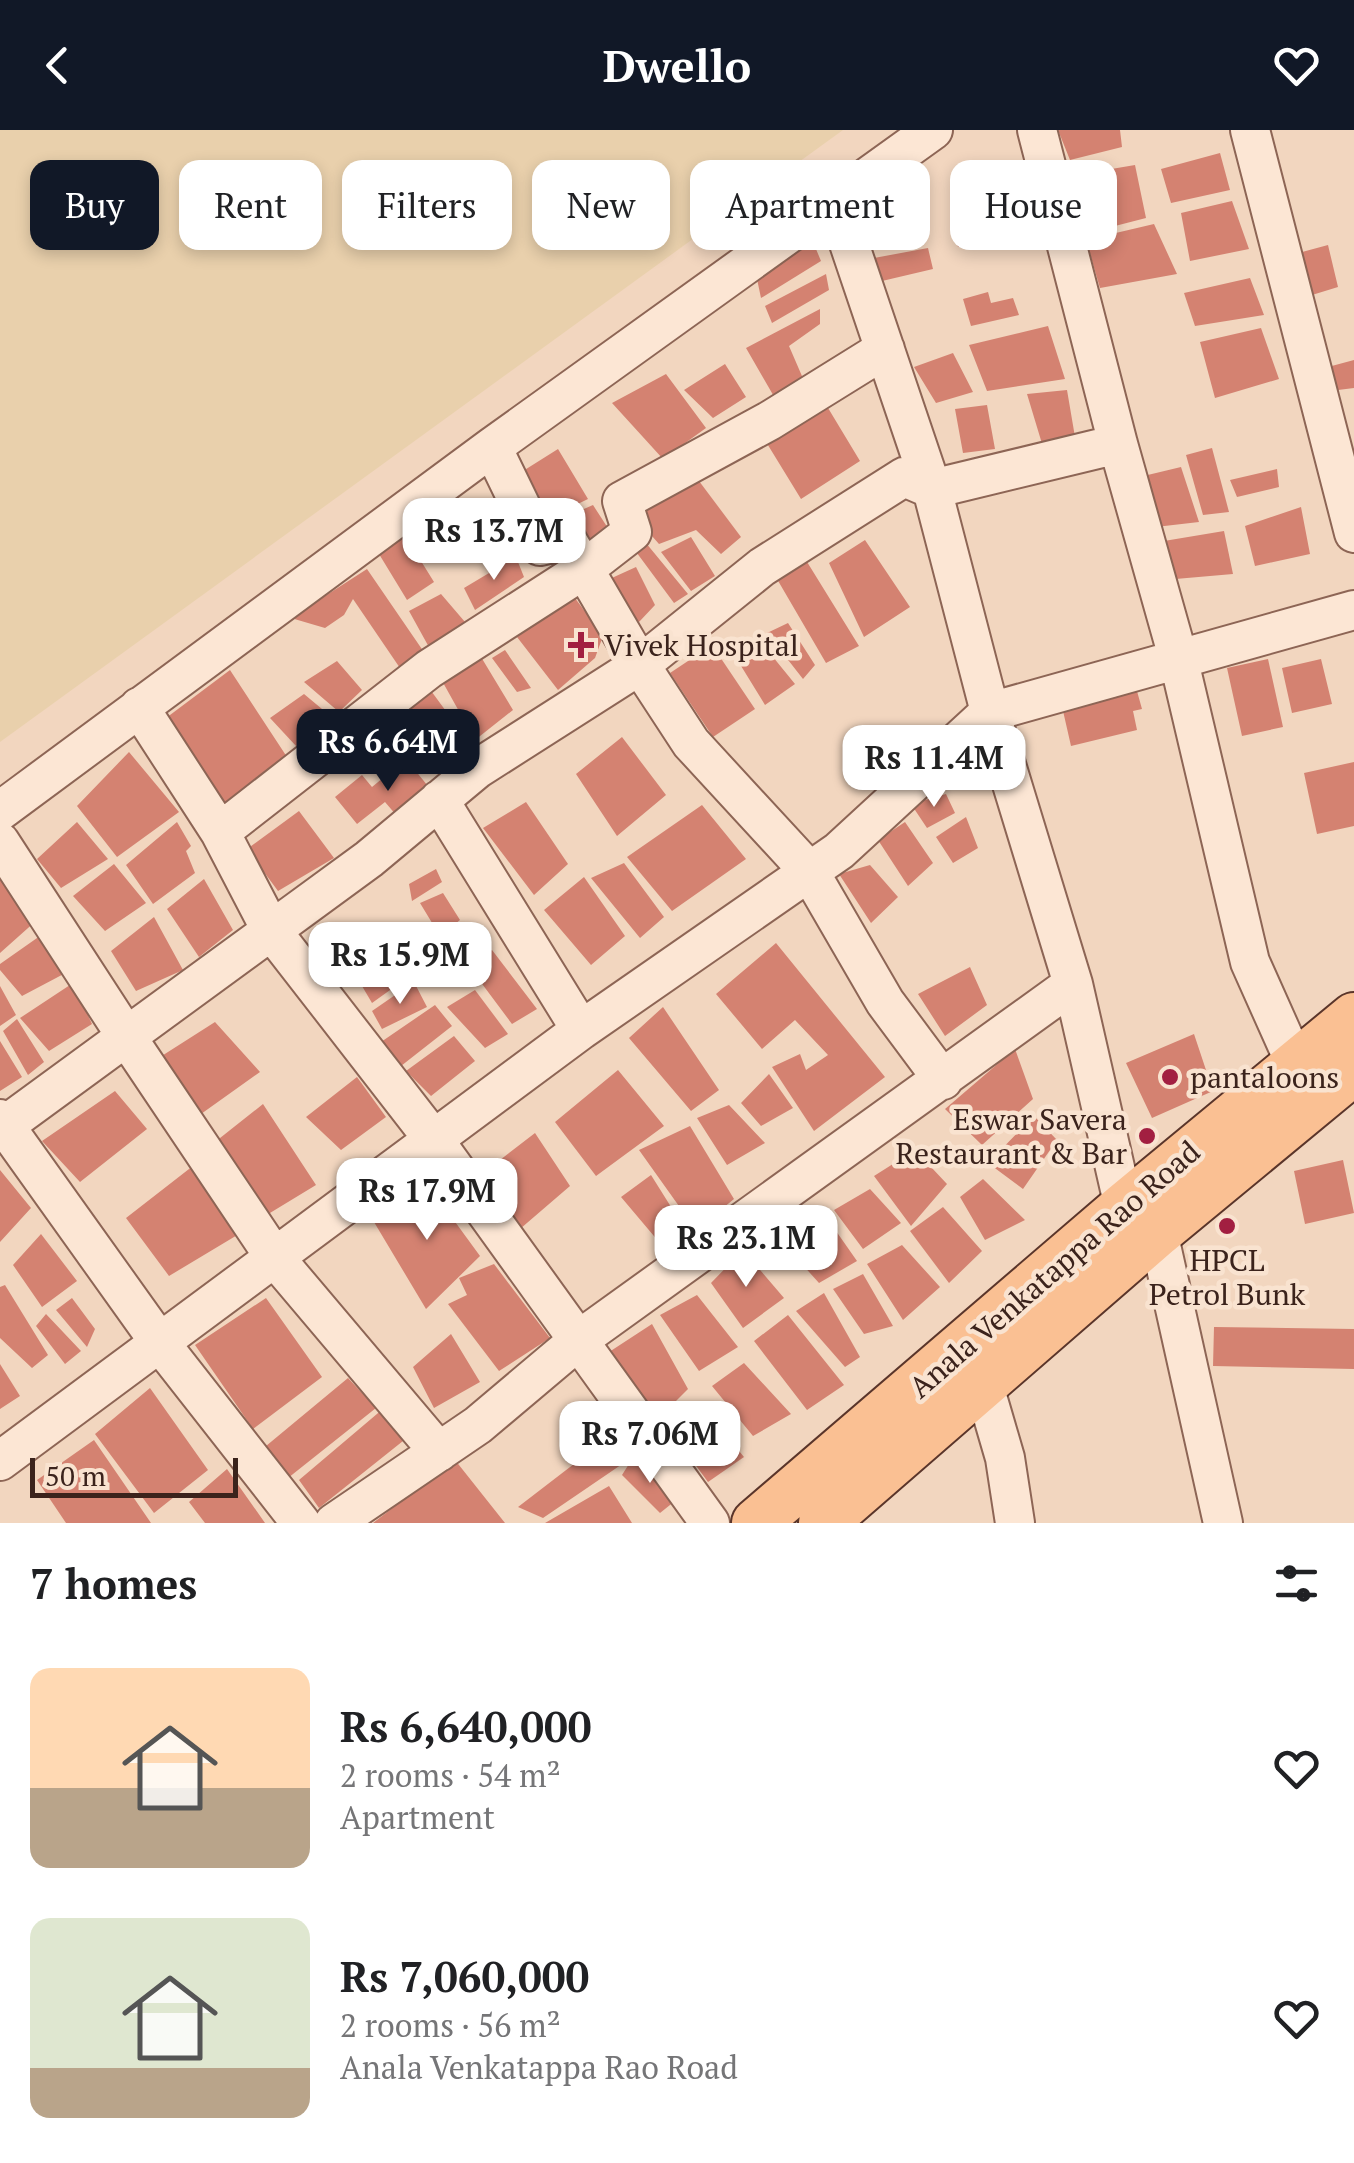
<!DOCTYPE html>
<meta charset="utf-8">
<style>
:root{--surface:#fff;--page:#f2f2f2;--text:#202124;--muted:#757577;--accent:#111827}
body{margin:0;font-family:"PT Serif",serif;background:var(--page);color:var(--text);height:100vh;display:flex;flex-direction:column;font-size:38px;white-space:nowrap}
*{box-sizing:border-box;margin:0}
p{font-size:32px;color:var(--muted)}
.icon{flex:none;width:55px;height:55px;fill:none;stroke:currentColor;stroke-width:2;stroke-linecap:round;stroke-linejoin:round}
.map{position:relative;height:1393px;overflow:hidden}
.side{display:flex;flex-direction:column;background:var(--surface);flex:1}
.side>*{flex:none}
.hud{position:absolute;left:30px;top:30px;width:1295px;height:90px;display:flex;gap:20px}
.scale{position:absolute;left:30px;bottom:25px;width:208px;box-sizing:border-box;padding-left:10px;border:5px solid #3b231c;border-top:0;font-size:28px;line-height:35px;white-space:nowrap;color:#3b231c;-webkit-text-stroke:8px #f9e3d0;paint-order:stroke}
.price{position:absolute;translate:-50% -85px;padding:0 22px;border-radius:20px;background:#fff;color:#222;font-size:32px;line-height:65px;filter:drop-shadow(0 2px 5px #0008)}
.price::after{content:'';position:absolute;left:50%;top:60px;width:30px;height:22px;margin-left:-15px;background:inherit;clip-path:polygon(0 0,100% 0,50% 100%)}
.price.current{background:var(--accent);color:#fff}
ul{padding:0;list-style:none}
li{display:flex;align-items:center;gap:30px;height:250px;padding:0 30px}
li span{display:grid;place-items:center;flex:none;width:280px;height:200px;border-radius:20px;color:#555}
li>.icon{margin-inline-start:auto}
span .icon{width:120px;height:120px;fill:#fffc;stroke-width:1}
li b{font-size:42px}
h2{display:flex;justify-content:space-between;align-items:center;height:120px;padding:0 30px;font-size:42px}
.pill{padding:0 35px;border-radius:20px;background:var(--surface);box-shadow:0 5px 15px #0003;font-size:35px;line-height:90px}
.pill.current{background:var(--accent);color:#fff}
header{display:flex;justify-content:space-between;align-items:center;height:130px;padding:0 30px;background:var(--accent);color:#fff;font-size:45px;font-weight:700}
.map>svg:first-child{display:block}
.farmland{fill:#e9d0ac}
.building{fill:#d48271}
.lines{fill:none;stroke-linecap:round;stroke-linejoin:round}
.minor-casing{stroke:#8d6555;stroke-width:42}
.major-casing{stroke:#5a352a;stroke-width:52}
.minor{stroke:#fce6d4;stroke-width:38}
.major{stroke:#fac093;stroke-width:48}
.poi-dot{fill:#a21f41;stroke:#f9e3d0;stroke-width:4}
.labels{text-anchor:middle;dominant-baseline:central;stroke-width:9;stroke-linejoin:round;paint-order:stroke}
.poi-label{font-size:30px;fill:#3b231c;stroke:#f9e3d0;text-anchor:start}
.street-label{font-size:30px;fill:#3b231c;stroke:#f9e3d0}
</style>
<header><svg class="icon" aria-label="back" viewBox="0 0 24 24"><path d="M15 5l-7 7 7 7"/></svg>Dwello<svg class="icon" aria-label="heart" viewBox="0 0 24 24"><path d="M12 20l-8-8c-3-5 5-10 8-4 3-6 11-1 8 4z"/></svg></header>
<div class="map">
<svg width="1354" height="1393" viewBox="0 0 1354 1393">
<rect width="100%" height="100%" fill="#f2d6bf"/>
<path class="farmland" d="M0,0h843l-843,612z"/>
<path class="building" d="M1058,0h62l2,17 -52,13z
M1220,23l10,37 -59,13 -10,-34z
M1135,35l11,53 -62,16 -8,-59z
M908,58l4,21 -57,15 2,-27z
M1232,71l17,48 -59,12 -9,-48z
M1005,76l12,38 -59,3 -8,-34z
M924,84l3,20 -57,16 -11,-23z
M1154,94l23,50 -77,14 -14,-48z
M811,107l10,24 -60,37 -4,-19z
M1328,115l10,42 -26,8 -21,-40z
M928,118l5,21 -51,12 -8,-23z
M826,144l3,16 -57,33 -7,-17z
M1250,148l14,37 -69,11 -11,-33z
M988,162l3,11 22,-5 6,17 -48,11 -8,-27z
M820,179v15l-31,22 19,44 -32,10 -30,-52z
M1048,196l17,53 -78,12 -18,-46z
M1261,198l18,51 -64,19 -15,-56z
M953,223l20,39 -37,11 -22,-36z
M1354,230v28l-16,2 -10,-23z
M725,234l21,33 -33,21 -29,-28z
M666,244l40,54 -43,31 -51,-56z
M1067,260l8,47 -32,10 -16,-53z
M822,268l38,63 -59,38 -38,-62z
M987,275l8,44 -32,4 -8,-44z
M1212,318l17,64 -26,3 -17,-60z
M558,319l30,50 -39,19 -26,-47z
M1181,337l18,55 -52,6 -16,-49z
M1277,339l2,18 -42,10 -7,-17z
M693,343l48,64 -20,17 -25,-24 -37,14 -23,-26z
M456,373l17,27 -41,24 -16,-21z
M593,375l22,34 -28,16 -17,-40z
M1301,377l9,47 -55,12 -10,-40z
M1224,401l9,43 -69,6 -12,-37z
M403,402l31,50 -27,18 -28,-46z
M641,407l47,57 -14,9 -43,-58z
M691,407l24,39 -24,15 -30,-39z
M865,410l45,67 -46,30 -35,-74z
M516,427l8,20 -49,33 -11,-22z
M804,427l55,89 -33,17 -49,-84z
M636,437l19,38 -16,17 -36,-40z
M367,439l61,89 -26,13 -49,-72 -9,16 -19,13 -34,-10z
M441,464l24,28 -35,27 -21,-38z
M572,464l31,42 -8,22 -37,32 -41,-53z
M788,493l27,42 -12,14 -36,-46z
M760,511l35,43 -30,21 -27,-44z
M712,515l43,64 -42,28 -43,-64z
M475,517l38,63 -38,30 -34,-61z
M505,520l26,38 -14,4 -25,-34z
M1268,529l15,68 -41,9 -15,-68z
M1321,529l11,45 -40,9 -10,-45z
M337,531l25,29 -23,22 -35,-30z
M230,540l57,87 -64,48 -57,-87z
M426,554l39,53 -37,34 -32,-60z
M1135,554l7,25 -9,2 4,19 -66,16 -10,-44z
M304,564l30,25 -38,27 -26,-28z
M622,607l44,58 -49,41 -41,-62z
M129,622l50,60 -62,45 -40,-51z
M406,629l30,37 -33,27 -18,-21 -28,22 -22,-27 27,-22 10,12z
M1354,632v64l-37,8 -13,-61z
M946,664l9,19 -28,15 -16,-24z
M526,672l42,62 -34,31 -51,-67z
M702,675l44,54 -74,52 -45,-54z
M299,681l35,47 -56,33 -31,-42z
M966,687l12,31 -25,15 -17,-26z
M77,692l31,37 -47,29 -24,-29z
M177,692l14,24 -5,5 9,22 -42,31 -27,-39z
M905,692l28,41 -25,23 -30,-46z
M0,728l37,62 -37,33z
M624,733l40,54 -24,21 -49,-60z
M114,734l32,39 -41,28 -32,-35z
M870,735l28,32 -27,26 -32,-49z
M436,739l6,13 -30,19 -3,-17z
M584,747l41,59 -34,29 -47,-55z
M204,749l29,51 -34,27 -32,-48z
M443,763l17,27 -20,16 -20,-33z
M154,787l29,53 -47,21 -25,-40z
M420,799l26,34 -24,16 -24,-34z
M47,801l28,37 -53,28 -22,-26v-6z
M388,810l16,40 -32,23 -20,-34z
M776,813l109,134 -71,54 -42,-64 28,-13 6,16 22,-15 -33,-35 -33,29 -46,-55z
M492,820l45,59 -25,15 -44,-59z
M970,837l17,38 -42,31 -27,-42z
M414,852l13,25 -45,22 -10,-18z
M73,853l19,41 -43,27 -29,-33z
M0,856l16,29 -16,11z
M475,860l33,44 -23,14 -38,-41z
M435,875l17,21 -51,40 -20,-24z
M663,877l56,83 -28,21 -62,-73z
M17,889l27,43 -16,13 -25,-44z
M215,892l45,50 -59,42 -44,-55z
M1194,904l19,57 -61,27 -26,-55z
M454,906l21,25 -44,35 -25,-25z
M0,911l22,36 -22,14z
M1015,919l18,50 -51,46 -37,-36z
M618,940l46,56 -68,50 -41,-54z
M769,944l24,34 -32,18 -20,-23z
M357,947l29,40 -45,33 -35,-33z
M115,961l32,38 -67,53 -38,-41z
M263,974l53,81 -51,31 -50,-74z
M729,975l36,38 -38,22 -30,-47z
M1034,986l23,24 -34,49 -35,-26z
M690,996l44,73 -38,31 -57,-80z
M535,1003l35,53 -57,49 -39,-55z
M915,1020l32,34 -36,42 -37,-50z
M1343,1030l11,53 -49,11 -11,-53z
M198,1032l46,69 -75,45 -43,-58z
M0,1040l31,38 -31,34z
M651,1045l32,51 -24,16 -38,-45z
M983,1049l42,41 -40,20 -25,-43z
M426,1052l54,74 -54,53 -52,-87z
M870,1059l31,34 -38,26 -29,-39z
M943,1077l39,44 -33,32 -39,-52z
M822,1081l35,50 -38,22 -37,-41z
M41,1104l36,47 -35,26 -29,-42z
M902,1115l38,42 -37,33 -36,-56z
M743,1120l41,48 -41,30 -32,-45z
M494,1134l56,74 -51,33 -51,-67 19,-9 -8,-17z
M863,1144l30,52 -29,8 -31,-45z
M5,1155l43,70 -16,13 -32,-30v-51z
M824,1163l36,64 -15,10 -49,-56z
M697,1165l41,52 -39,24 -39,-56z
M72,1168l23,31 -8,18 -31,-37z
M266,1168l56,79 -69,52 -58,-84z
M46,1184l35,37 -16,13 -29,-38z
M788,1185l56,70 -37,25 -53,-69z
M652,1194l36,65 -31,31 -54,-64z
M1214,1197l140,2v40l-141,-3z
M451,1204l29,48 -46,26 -21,-41z
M744,1233l47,51 -38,22 -41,-50z
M0,1234l20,32 -20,13z
M348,1248l28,30 -88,70 -28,-27z
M150,1258l58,82 -54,43 -59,-79z
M698,1271l46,56 -36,25 -44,-60z
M384,1278l24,29 -89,71 -20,-28z
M626,1294l8,32 -91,62 -25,-11z
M94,1310l57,83h-85l-29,-43z
M634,1326l46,41 -20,16 -38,-38z
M455,1330l50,63h-132z
M227,1339l38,54h-60l-16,-21z
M609,1356l23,37h-87z"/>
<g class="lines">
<g class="minor-casing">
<path id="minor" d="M1037,0l81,314 60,213 72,305 46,103
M1250,0l104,403
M835,72l97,287 58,223 83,272 51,223
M492,317l48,99 27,-6 73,125 51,78 118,128 76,131 58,78
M139,577l81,125 51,98 163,210 276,383
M439,670l142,230
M0,681l492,-364 441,-317
M220,702l209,-163 154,-99 49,-38 -10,-31 147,-80 116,-72
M0,712l126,194 149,222 164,194
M0,989l160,224 141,180
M0,999l369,-270 108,-90 163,-104 122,-98 142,-90 28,12 186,-45
M1158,1102l65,291
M984,1256l21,72 10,65
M0,1331l581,-431 258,-179 151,-139 364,-102
M334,1393l144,-98 102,-86 493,-355"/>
</g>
<g class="major-casing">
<path id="major" d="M756,1393l368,-316 230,-190
M823,1393l335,-291 196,-162"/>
</g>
<use href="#minor" class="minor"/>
<use href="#major" class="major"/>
</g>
<g class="poi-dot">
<path d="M576 500h10v10h10v10h-10v10h-10v-10h-10v-10h10z"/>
<circle cx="1170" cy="947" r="10"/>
<circle cx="1147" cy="1006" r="10"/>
<circle cx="1227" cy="1096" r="10"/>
</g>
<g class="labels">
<g class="poi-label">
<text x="604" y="515">Vivek Hospital</text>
<text x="1190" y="947">pantaloons</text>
<text x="1127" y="989" text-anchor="end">Eswar Savera<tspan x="1127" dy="34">Restaurant &amp; Bar</tspan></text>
<text x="1227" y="1130" text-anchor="middle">HPCL<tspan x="1227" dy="34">Petrol Bunk</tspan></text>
</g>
<g class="street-label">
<text transform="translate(1054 1139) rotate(-41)">Anala Venkatappa Rao Road</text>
</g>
</g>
</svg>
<div class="scale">50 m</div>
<b class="price" style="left:494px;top:453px">Rs 13.7M</b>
<b class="price current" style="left:388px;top:664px">Rs 6.64M</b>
<b class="price" style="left:934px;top:680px">Rs 11.4M</b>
<b class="price" style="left:400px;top:877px">Rs 15.9M</b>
<b class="price" style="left:427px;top:1113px">Rs 17.9M</b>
<b class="price" style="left:746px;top:1160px">Rs 23.1M</b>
<b class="price" style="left:650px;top:1356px">Rs 7.06M</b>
<div class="hud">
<a class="pill current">Buy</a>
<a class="pill">Rent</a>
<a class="pill">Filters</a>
<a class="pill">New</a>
<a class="pill">Apartment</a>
<a class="pill">House</a>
</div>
</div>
<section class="side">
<h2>7 homes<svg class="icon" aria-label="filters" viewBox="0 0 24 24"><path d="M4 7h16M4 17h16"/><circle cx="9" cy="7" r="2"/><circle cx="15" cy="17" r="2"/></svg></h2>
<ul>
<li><span style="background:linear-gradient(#ffd9b3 60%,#b9a48a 0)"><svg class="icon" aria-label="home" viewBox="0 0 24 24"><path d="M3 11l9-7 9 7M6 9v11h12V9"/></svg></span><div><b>Rs 6,640,000</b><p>2 rooms · 54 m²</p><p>Apartment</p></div><svg class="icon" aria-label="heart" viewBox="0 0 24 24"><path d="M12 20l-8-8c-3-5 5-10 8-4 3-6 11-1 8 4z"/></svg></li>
<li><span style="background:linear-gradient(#dfe7d0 75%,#b9a48a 0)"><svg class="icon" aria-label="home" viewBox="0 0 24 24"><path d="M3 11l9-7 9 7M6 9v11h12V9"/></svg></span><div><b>Rs 7,060,000</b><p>2 rooms · 56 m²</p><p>Anala Venkatappa Rao Road</p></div><svg class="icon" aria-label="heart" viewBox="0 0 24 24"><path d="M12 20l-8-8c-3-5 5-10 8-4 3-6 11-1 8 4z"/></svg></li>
</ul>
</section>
